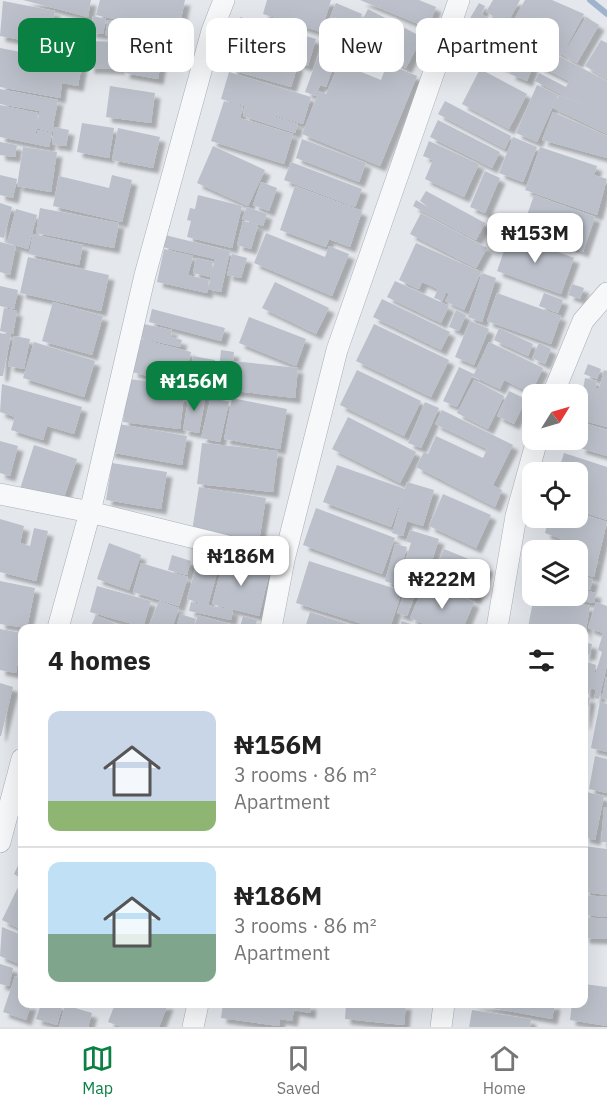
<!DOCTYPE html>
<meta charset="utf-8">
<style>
:root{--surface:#fff;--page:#f6f6f6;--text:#222;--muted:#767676;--line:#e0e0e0;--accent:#0b8043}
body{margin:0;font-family:"IBM Plex Sans",sans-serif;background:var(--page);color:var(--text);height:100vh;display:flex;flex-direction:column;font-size:22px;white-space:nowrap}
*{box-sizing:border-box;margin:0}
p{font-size:20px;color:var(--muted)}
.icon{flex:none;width:33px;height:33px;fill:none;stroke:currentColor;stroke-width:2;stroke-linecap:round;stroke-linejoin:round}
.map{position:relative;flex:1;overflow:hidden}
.side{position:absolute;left:18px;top:624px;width:570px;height:384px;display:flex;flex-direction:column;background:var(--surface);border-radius:12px;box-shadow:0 6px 24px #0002}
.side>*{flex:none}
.banner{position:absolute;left:18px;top:18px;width:572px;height:54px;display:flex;gap:12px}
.needle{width:39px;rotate:53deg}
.tools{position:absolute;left:522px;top:384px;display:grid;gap:12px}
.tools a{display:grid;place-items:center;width:66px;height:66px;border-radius:12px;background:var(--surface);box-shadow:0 6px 24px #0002;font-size:30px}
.price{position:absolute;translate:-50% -51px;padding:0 14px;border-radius:12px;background:#fff;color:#222;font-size:20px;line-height:39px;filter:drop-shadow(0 2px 3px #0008)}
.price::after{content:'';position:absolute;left:50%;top:36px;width:18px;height:14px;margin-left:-9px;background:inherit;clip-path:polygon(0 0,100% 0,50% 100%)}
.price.active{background:var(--accent);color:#fff}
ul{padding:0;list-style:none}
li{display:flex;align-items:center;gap:18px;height:150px;padding:0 30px}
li+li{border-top:2px solid var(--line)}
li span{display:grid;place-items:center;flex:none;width:168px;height:120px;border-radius:12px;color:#555}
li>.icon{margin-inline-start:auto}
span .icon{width:72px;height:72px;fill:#fffc;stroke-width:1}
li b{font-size:26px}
h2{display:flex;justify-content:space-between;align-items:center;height:72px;padding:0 30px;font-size:26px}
.tag{padding:0 21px;border-radius:12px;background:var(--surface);box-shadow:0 6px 24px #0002;font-size:21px;line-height:54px}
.tag.active{background:var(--accent);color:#fff}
.dock{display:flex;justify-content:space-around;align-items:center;height:84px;border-top:2px solid var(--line);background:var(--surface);font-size:16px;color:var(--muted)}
.dock a{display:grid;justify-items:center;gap:3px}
.dock .active{color:var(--accent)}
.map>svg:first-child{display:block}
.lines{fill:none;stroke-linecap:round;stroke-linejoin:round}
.stream{stroke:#9fb4cc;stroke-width:6}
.building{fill:#bbc0ca;filter:url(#shadow)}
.street-casing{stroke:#a9aeb7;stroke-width:22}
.street{stroke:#f7f8fa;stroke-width:21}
</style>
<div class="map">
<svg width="607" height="1027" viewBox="0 0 607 1027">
<defs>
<filter id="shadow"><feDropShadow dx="5.5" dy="5.5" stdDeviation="1.5" flood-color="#0004"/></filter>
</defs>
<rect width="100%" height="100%" fill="#e4e7ec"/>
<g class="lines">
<path class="stream" d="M590,0l17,14"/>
</g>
<path class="building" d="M23,0h68l-3,17z
M100,0h85l-7,33 -82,-18z
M267,0h64l-10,32 -58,-18z
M360,0h59l17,7 -8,21z
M493,0h27l-13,24 -21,-12z
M525,0h27l32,14 -22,41 -21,-13 -2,4 -15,-8 3,-5 -4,2 -13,-8z
M3,1l52,10 -6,34 -49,-9z
M336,3l26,11 -13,31 -26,-10z
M479,3l6,3 -4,8 13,7 -5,9 -20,-10z
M368,9l54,28 -16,31 -54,-28z
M93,16l13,3 -3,15 -13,-2z
M240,17l76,22 -8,27 -76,-22z
M586,17l13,8 -22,38 -14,-8z
M108,20l20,4 -3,15 -20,-4z
M63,21l25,5 -7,35 -25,-5z
M131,26l45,8 -3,17 -45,-8z
M470,28l12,6 -8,15 -12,-7z
M507,29l11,5 -4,9 -11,-5z
M485,39l28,14 -7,15 -29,-13z
M524,40l16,7 -6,16 -16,-6z
M601,40l6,3v36l-22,-13z
M89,41l31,1v27l-31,-1z
M323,43l17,6 -14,38 -6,-2 -4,11 -11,-4z
M129,45l34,6 -5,28 -34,-6z
M0,48l82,16 -4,22 -16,-3 -2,15 -60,-11z
M237,48l61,17 -7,22 -60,-17z
M547,50l60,31v53l-54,-26 6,-13 27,12 -51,-26 4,-8 27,14 3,-6 -30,-15z
M516,59l17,7 -6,15 -17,-7z
M339,63l42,17 6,-16 30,12 -37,90 -78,-32 17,-43 7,3z
M480,69l47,25 -18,35 -47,-25z
M229,72l82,25 -8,27 -82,-25z
M537,85l21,10 -21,47 -21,-9z
M110,86l45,7 -4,30 -45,-6z
M0,89l58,11 -6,32 -16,-4 4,-17 -40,-7z
M224,101l19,6 -3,11 53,16 -9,30 -73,-23z
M445,101l66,35 -6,13 -67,-35z
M0,105l38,8 -3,28 3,-11 14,3 -3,14 -49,-10z
M245,107l53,17 -3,9 -52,-17z
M553,112l54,24v22l-65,-18z
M438,120l62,32 -8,16 -62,-31z
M82,123l32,5 -5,30 -32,-6z
M54,127l15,3 -3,16 -14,-2z
M118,128l42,9 -7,31 -41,-8z
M513,137l24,10 -14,35 -24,-9z
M302,139l64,24 -7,19 -63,-24z
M429,141l50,23 -15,33 -39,-18 8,-19 -10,-4z
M0,142l17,3 -2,12 -15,-2z
M213,146l52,24 -17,36 -51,-23z
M23,147l34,5 -6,40 -34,-6z
M540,147l57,19 -3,9 13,4 -10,36 -72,-25z
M291,162l71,27 -7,18 -71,-27z
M485,171l15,7 -15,35 -15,-6z
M0,175l17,4 -4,19 -13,-3z
M112,175l20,5 -10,42 -69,-16 6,-30 50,12z
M261,182l16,6 -8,23 -16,-6z
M295,186l67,25 -12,36 -21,-8 -3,8 -46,-17z
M426,191l59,32 -9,17 -63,-34 3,-6 15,9 -11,-8z
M198,195l44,11 -10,42 -45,-11 4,-16 -4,-1 3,-12 5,1z
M534,195l61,22 -12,35 -60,-25z
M0,203l12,4 -8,31 -4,-1z
M247,207l20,7 -4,12 -21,-7z
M40,208l79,15 -5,25 -78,-15z
M16,209l21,6 -9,34 -21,-6z
M421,213l66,35 -11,20 -66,-34z
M243,221l15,4 -7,24 -14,-4z
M266,233l59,24 4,-11 20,8 -17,42 -78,-33z
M33,234l50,11 -4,20 -50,-11z
M510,234l64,24 -13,36 -64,-23z
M165,235l65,16 -9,41 -13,-3 7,-30 -53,-12z
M0,242l16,4 -6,29 -10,-3z
M416,243l65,29 -17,38 -19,-9 4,-7 -3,-2 -4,9 -8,-3 4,-9 -16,-7 -3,7 -20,-9z
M164,249l29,7 -5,19 21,5 -2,13 -50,-11z
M232,254l15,4 -6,20 -14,-3z
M28,257l81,18 -8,36 -81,-18z
M196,258l17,4 -3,15 -17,-4z
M482,273l14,5 -14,44 -14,-5z
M395,281l54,25 -8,17 -54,-26z
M275,282l54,26 -13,26 -54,-26z
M572,284l12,4 -4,11 -12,-4z
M0,286l18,4 -4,19 -14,-3z
M497,293l64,23 -10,28 -64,-23z
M544,293l19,7 -5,13 -19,-7z
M382,299l68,33 -9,18 -68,-33z
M53,302l50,14 -11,39 -50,-14z
M4,308l13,3 -4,23 -13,-3z
M152,309l73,19 -4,13 -72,-19z
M456,310l10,5 -7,16 -10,-4z
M249,317l57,22 -10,27 -57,-23z
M470,321l19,8 -15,36 -19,-8z
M139,323l33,7 -1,7 11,3 -2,7 -44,-10z
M374,324l75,36 -18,37 -75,-36z
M499,328l34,16 -5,12 -34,-16z
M0,333l11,2 -8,41h-3z
M14,336l16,3 -6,30 -16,-3z
M141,339l50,13 -8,33 -51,-13z
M34,342l61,19 -11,36 -61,-19z
M489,342l54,26 -12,25 -27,-13 -4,9 -28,-13 -15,31 -14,-6 16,-34 15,7z
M539,343l12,6 -6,15 -13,-6z
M221,350l13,2 -1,9 65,7 -3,30 -78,-9z
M193,356l22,4 -6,30 -22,-5z
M588,364l13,5 -4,10 -13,-5z
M357,370l64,31 -17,35 -64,-31z
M604,370l3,1v56l-29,-8 7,-41 12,3 -2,7 4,1z
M128,379l19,2 -1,10 38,5 -4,33 -57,-7z
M474,380l30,16 -16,33 -31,-16z
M2,384l80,23 -8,27 -27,-8 -4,14 -32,-10 4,-13 -15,-5z
M190,390l16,3 -7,40 -16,-3z
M509,391l17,8 -12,25 -17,-8z
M211,397l18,5 -9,40 -19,-4z
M232,398l55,11 -7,40 -56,-10z
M425,402l14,6 -18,40 -13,-5z
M442,410l71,35 -20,40 -54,-26 63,31 -7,17 -79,-40 8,-15 4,2 8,-18 47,22 4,-9 -52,-25z
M348,417l68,35 -16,31 -68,-34z
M113,423l74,13 -5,29 -73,-13z
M587,424l20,6v26l-27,-8z
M0,441l18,5 -8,30 -10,-3z
M202,443l76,8 -5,41 -76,-8z
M34,445l43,14 -15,44 -42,-14z
M564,453l43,14v53l-29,-10v-38h-20z
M112,463l55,9 -6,37 -55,-9z
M337,465l68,24 2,-7 27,8 -11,36 -16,-5 -4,15 -11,-3 12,-41 -13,35 -68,-25z
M199,487l67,11 -7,43 -67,-10z
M443,494l48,21 -15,33 -47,-22z
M316,508l79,30 -13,36 -79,-29z
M578,513l29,9 -9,37 -39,-13 2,-7 -16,-6 3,-11 -4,-1 1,-3h33z
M0,519l24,7 -4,17 10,3 4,-18 14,3 -12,50 -36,-9z
M410,530l29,9 -14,43 -24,-8 10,-31 -5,-2z
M109,543l32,12 -12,35 -32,-11z
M546,543l12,3 -1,4h-13z
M395,544l12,3 -11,38 -11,-4z
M444,549l44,18 -13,32 -45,-18z
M200,553l21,6 -13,46 -21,-6z
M578,554l20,5 -4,18 -16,-4z
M172,555l19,6 -4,14 -19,-5z
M224,558l46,12 -11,46 -47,-12z
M309,561l93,30 -12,37h-15l-79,-25z
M141,563l47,14 -9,29 -46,-14z
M578,575l15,4 -3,11 -12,-3z
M409,580l10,4 -12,32 -10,-3z
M0,581l35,7 -8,40 -27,-4z
M97,586l54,15 -8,26 -53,-15z
M578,589l18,4 -2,10 -35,-6 19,-1z
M422,590l21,9 4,-9 27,12 -11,26h-29l-24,-10z
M534,596l56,10 -5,30 -1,-8 -56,-1z
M159,601l20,7 -7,20h-24z
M191,602l42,8 -2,10 -42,-9z
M596,602l11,4v59l-8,34 -5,-1 2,-8 -5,-2 -2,6 -5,-1v-32l12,4 -4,20 10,-33 -4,-2 5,-17 -15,-5z
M310,612l50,16h-55z
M180,614l16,5 -3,9h-17z
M96,615l28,13h-34z
M198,615l42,12 3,-11 14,4 -2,8h-61z
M402,621l21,7h-24z
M0,629l22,4 -6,40 -16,-3z
M584,642l8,2 -2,11 -4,-1 -2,5z
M606,677h1v22l-5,-1z
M0,683l13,4 -12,49h-1z
M584,696l6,2 -5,26h-1z
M600,702l7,2v48l-16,-4z
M595,756l12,3v34l-18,-4z
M586,792l18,4 -9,44 -11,-3z
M604,807h3v35h-6z
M584,846l23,3v46l-23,-3z
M22,857v22l-8,-5z
M22,879v51l-20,-10z
M584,895l23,2v20l-23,-2z
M584,917l23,2v20l-23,-1z
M2,927l20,8v30l-22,-9z
M0,964l13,4 -4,18 -9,-2z
M15,976l7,3v25h9l-5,16 -23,-8z
M584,984l23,3v39l-37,-6 2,-16h12z
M41,1004h22l-6,21 -21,-6z
M115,1004h53l-9,23h-37l-14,-5z
M223,1004h88l-1,9 -16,-3 -2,11 -12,-2 -1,7 -58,-8z
M346,1004h60l-2,21 -59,-6z
M470,1004h85l-3,15z
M65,1005l27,8 -4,14h-29z
M472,1010l59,9 -1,8h-61z"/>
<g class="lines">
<g class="street-casing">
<path id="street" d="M553,394l30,-73 24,-28
M0,494l90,18 194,48
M58,628l32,-116 55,-237 67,-244 12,-31
M271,628l13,-68 53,-210 122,-350
M497,628l19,-112 21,-76
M0,842l22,-83
M193,1027l5,-23
M441,1027l3,-23"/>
</g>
<use href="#street" class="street"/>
</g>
</svg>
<div class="tools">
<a><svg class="needle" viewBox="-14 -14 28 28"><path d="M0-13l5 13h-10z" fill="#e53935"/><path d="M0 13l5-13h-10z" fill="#767676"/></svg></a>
<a><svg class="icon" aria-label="locate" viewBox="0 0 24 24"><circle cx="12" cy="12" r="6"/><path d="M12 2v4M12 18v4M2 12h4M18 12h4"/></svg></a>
<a><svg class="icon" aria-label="layers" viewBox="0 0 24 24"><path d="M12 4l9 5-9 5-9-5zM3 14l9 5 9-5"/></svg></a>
</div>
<b class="price" style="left:535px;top:264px">₦153M</b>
<b class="price active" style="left:194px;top:412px">₦156M</b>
<b class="price" style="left:241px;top:587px">₦186M</b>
<b class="price" style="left:442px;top:610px">₦222M</b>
<div class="banner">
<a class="tag active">Buy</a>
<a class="tag">Rent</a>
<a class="tag">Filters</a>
<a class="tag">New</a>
<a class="tag">Apartment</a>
</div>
<section class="side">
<h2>4 homes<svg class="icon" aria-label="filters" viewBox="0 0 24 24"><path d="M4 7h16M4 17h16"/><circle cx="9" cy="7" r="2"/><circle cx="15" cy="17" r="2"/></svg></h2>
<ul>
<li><span style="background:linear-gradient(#c9d6e8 75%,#8fb573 0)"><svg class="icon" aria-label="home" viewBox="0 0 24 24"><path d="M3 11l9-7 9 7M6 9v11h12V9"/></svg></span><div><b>₦156M</b><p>3 rooms · 86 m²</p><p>Apartment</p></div></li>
<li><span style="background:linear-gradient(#bfe0f5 60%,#7fa58c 0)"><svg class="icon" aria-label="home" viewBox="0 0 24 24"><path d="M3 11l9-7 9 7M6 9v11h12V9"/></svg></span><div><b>₦186M</b><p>3 rooms · 86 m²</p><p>Apartment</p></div></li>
</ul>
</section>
</div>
<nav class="dock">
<a class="active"><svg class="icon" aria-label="map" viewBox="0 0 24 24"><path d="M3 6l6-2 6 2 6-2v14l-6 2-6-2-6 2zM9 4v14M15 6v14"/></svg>Map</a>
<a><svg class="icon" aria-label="saved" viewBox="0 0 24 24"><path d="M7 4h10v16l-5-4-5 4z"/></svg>Saved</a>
<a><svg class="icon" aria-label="home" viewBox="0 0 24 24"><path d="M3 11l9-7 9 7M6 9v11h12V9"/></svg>Home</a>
</nav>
